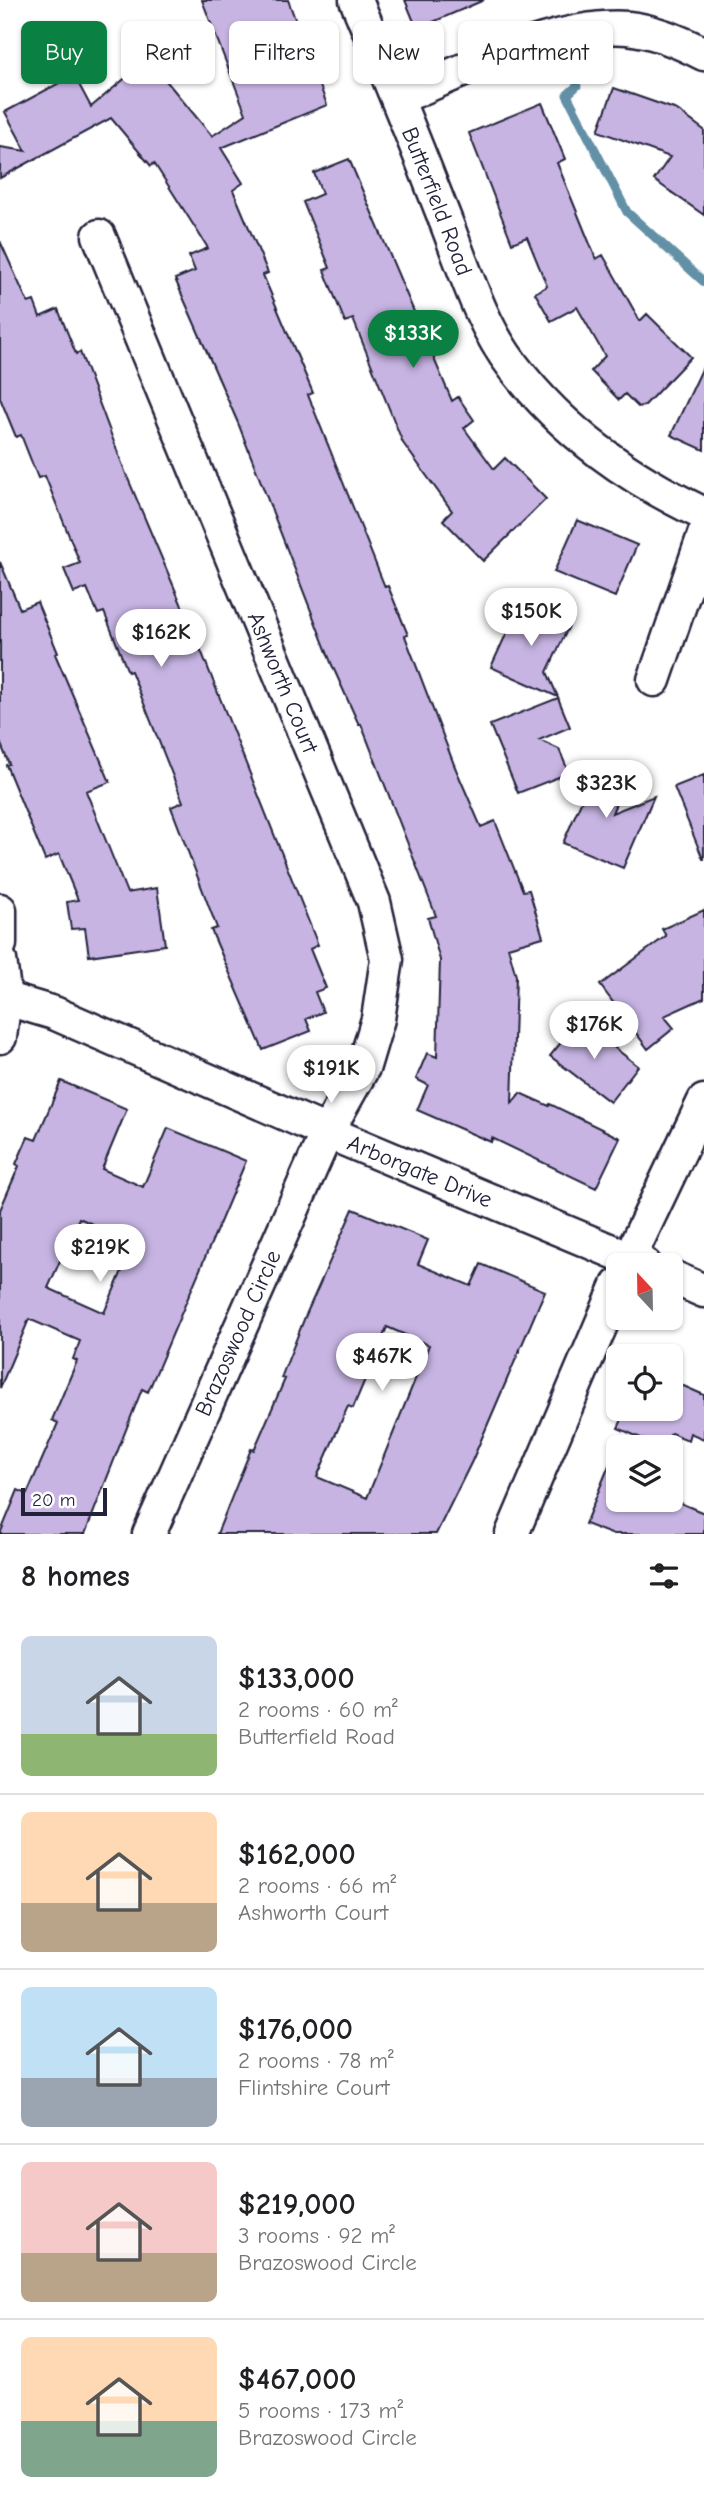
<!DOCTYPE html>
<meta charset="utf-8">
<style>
:root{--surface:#fff;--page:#f2f2f2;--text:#202124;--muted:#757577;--line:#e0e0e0;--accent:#0b8043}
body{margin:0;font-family:"Comic Neue",sans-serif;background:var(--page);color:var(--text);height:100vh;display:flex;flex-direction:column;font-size:26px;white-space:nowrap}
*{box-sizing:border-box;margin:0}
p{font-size:23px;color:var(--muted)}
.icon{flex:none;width:38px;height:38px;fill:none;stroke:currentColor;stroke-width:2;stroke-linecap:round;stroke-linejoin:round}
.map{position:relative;height:1534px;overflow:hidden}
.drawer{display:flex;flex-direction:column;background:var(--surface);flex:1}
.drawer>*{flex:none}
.guide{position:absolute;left:21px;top:21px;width:663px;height:63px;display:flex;gap:14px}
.needle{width:46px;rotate:338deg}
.buttons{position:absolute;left:606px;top:1253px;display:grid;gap:14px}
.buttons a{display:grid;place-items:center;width:77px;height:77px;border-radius:10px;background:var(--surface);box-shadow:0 2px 5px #0004;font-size:35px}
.scale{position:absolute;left:21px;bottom:18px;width:86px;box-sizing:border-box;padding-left:7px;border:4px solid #22223b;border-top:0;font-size:19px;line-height:24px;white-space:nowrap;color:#22223b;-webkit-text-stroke:5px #fff;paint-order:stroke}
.price{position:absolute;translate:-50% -60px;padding:0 16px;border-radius:24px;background:#fff;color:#222;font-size:23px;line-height:46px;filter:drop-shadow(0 2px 4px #0008)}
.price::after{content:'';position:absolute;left:50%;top:42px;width:21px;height:16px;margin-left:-10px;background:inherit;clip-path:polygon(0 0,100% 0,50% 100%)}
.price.on{background:var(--accent);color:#fff}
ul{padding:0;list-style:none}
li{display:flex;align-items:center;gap:21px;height:175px;padding:0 21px}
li+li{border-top:2px solid var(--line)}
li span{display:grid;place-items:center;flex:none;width:196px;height:140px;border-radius:10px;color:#555}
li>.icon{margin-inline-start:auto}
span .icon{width:84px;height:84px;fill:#fffc;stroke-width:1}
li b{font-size:30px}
h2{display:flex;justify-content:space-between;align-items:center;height:84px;padding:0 21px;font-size:30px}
.pill{padding:0 24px;border-radius:10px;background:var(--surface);box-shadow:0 2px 5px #0004;font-size:24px;line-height:63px}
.pill.on{background:var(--accent);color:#fff}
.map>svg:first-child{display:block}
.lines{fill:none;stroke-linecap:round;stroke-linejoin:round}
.stream{stroke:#6290a6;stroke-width:9}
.building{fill:#c7b4e3;stroke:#22223b;stroke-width:2;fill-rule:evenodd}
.minor-casing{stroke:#22223b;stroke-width:37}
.minor{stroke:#fff;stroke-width:32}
.labels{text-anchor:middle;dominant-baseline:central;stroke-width:5;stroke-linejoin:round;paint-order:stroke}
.street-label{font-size:23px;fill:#22223b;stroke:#fff}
</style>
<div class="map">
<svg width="704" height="1534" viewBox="0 0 704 1534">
<rect width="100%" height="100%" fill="#fff"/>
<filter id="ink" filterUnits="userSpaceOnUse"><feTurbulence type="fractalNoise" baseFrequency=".0143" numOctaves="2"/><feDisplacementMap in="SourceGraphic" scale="14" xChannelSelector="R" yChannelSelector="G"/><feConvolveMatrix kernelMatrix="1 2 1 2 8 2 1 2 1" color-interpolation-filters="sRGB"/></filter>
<g filter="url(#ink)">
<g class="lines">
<path class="stream" d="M577,86l-10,9 60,117 77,70"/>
</g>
<path class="building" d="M202,0h86l39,105 -106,43 22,35 -10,7 35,83 -5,2 50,118 -5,2 77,192 3,-1 20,49 -3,1 50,131 26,60 14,-6 28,70 6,-1 14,47 -35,10 8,29 -4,127 8,-10 29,13 1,-2 70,34 -24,50 -104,-50 -1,4 -74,-32 11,-25 -12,-6 11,-26 10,4 3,-97 -12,-42 8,-2 -75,-192 -2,1 -27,-60 -94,-242 -63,-144 20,-8 -6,-15 19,-8 -54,-85 -3,3 -40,-48 -111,60v-31l26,4 -21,-39 69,-37 17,32 57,-48 64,77 34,-22z
M405,0h79l-67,29z
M614,88l63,22 27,20v85l-50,-35 16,-23 -72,-26z
M542,103l23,56 -8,4 39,96 7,-4 37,66 7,-7 44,43 -46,48 -7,2 -13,-13 -6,6 -28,-29 14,-15 -28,-49 -26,14 -16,-28 12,-7 -20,-49 -15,6 -43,-110z
M349,159l103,242 6,-4 16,23 -10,8 30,41 11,-11 41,41 -63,62 -40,-41 9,-9 -49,-68 -50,-124 -8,3 -21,-52 6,-2 -27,-66 19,-8 -8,-21z
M0,241l28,62 6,-2 6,16 18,-8 18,45 4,-2 46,122 76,179 116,292 -8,4 16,39 -11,4 8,20 -17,7 5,12 -48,19 -52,-120 6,-2 -46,-121 12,-5 -52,-131 -3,1 -24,-60 -6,2 -11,-26 -13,5 -10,-24 16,-6 -35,-87 -7,2 -17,-43 -5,2 -16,-39z
M704,365v85l-33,-15z
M577,520l60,25 -22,52 -61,-25z
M0,562l20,47 17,-7 21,51 -3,1 55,128 -24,9 41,102 30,-5 8,57 -76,11 -4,-28 -14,1 -4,-27 11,-2 -19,-46 -14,6 -39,-95 3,-1 -9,-22z
M520,604l49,22 -22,46 11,25 -67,-30z
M558,698l12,29 -31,13 20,9 10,24 -51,20 -28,-68z
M597,765l30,12 -15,36 42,-17 -31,72 -60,-25z
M704,775v84h-1l-29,-72z
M704,910v88l-40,18 10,12 -26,21 -48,-64 66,-49 -4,-7z
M579,1020l59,46 -28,36 -60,-46z
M61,1081l66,28 -25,60 41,18 25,-59 78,33 -98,231 -6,-3 -57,145h-85l18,-44 9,4 31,-71 -6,-3 25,-59 -4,-2 7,-18 -51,-22 -29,69v-178l19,-44 -3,-2 12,-27 8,3zM79,1218l55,25 -30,70 -56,-25z
M353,1209l75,31 -10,24 53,22 10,-22 64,27 -73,170 -36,73h-219l34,-85 3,1 31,-71 -4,-1 24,-61zM387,1327l42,18 -62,153 -50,-21 31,-71 5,2z
M670,1380l34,15v44l-14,-6 -2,7 -17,-7 -6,14h-4l-43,-19 9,-19h43z
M617,1446l1,54h55l31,13v21h-93l-26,-10z"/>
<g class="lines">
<g class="minor-casing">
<g id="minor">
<path id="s1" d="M356,0c31,73 61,147 90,222 18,46 36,105 67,144 51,67 116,112 191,148"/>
<path d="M398,98c64,-26 160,-76 230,-70 26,3 53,14 76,26"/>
<path id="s2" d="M99,236l275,666 13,57 -9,60 -14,47 -37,66 -178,402"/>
<path d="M654,680l50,-145"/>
<path d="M0,910v34"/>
<path d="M0,960l5,38 -5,39"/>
<path id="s3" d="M0,997l54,16 273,119 318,133"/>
<path d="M626,1265l78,-164"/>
<path d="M670,1276l34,15"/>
<path d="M512,1534l106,-249"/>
</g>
</g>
<use href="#minor" class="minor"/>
</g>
</g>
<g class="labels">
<g class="street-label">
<text stroke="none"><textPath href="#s1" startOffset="217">Butterfield Road</textPath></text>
<text stroke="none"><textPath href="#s2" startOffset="483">Ashworth Court</textPath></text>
<text stroke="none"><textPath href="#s3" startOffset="455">Arborgate Drive</textPath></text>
<text transform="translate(238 1333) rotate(-66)">Brazoswood Circle</text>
</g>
</g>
</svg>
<div class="buttons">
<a><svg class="needle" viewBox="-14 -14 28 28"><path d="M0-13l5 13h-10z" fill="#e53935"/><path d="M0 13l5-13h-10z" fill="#757577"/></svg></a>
<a><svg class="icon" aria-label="locate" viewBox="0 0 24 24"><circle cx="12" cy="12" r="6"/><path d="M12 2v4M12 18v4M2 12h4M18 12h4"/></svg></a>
<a><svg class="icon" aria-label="layers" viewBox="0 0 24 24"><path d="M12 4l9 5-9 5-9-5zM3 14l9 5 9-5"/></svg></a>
</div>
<div class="scale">20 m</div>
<b class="price on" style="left:413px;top:370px">$133K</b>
<b class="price" style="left:531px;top:648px">$150K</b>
<b class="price" style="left:161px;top:669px">$162K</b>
<b class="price" style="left:606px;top:820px">$323K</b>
<b class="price" style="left:594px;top:1061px">$176K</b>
<b class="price" style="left:331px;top:1105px">$191K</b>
<b class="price" style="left:100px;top:1284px">$219K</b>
<b class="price" style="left:382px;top:1393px">$467K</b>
<div class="guide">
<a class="pill on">Buy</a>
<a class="pill">Rent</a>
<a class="pill">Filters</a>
<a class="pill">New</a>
<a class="pill">Apartment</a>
</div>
</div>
<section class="drawer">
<h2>8 homes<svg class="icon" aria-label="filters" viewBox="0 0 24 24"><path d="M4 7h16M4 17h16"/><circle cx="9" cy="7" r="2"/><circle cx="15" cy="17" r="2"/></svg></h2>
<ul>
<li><span style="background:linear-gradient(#c9d6e8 70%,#8fb573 0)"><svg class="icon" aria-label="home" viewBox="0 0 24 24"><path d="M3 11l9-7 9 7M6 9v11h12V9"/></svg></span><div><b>$133,000</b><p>2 rooms · 60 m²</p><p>Butterfield Road</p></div></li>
<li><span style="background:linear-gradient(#ffd9b3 65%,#b9a48a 0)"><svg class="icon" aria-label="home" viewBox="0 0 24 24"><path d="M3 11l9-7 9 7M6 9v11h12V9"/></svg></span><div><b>$162,000</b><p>2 rooms · 66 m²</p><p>Ashworth Court</p></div></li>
<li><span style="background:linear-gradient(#bfe0f5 65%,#9aa5b1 0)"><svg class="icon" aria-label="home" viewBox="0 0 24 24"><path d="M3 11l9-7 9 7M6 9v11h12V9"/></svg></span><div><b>$176,000</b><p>2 rooms · 78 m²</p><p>Flintshire Court</p></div></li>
<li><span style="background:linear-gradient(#f6c9c9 65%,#b9a48a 0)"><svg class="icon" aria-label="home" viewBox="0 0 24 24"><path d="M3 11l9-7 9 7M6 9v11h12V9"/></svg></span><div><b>$219,000</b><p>3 rooms · 92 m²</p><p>Brazoswood Circle</p></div></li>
<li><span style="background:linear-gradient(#ffd9b3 60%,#7fa58c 0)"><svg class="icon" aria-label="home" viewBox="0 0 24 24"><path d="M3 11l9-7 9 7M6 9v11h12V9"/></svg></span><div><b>$467,000</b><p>5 rooms · 173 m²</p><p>Brazoswood Circle</p></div></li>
</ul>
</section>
